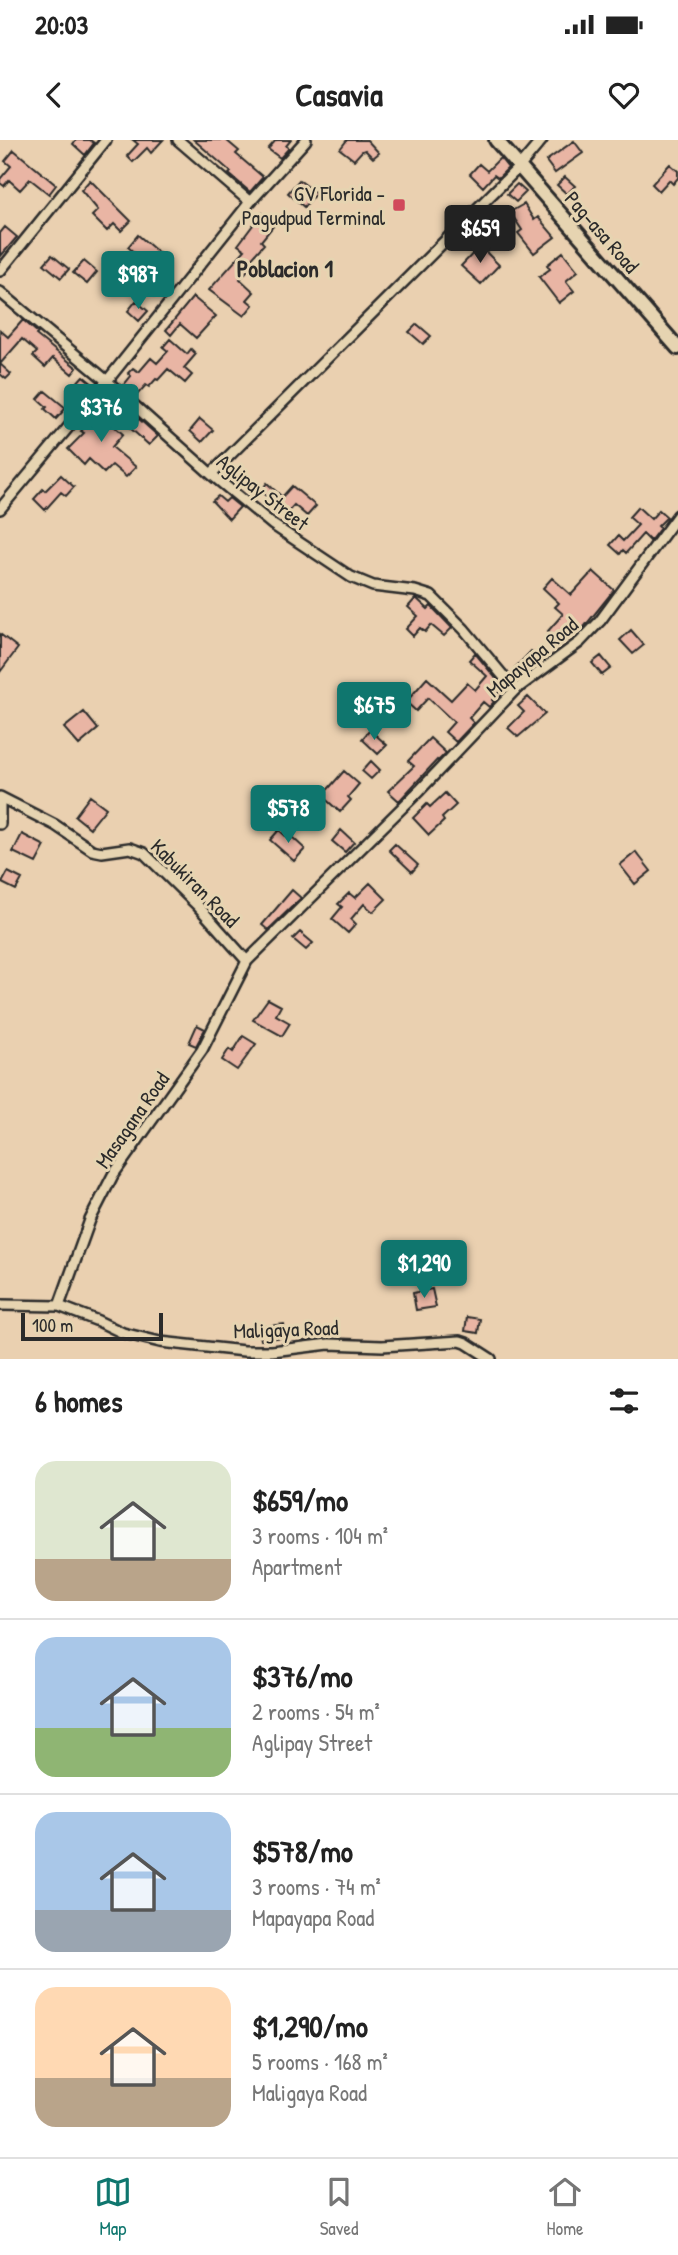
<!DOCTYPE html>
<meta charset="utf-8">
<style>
:root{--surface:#fff;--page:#f6f6f6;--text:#222;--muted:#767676;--line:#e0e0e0;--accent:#0f766e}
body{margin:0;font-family:"Patrick Hand",sans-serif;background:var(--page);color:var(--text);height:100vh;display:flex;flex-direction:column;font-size:26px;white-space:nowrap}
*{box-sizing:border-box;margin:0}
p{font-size:23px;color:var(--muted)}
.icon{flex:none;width:38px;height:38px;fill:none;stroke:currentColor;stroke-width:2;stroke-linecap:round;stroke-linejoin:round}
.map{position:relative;height:1219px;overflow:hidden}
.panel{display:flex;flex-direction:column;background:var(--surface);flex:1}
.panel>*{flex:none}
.scale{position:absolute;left:21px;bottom:18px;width:142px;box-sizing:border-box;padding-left:7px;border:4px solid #2b2b2b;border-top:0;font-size:19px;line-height:24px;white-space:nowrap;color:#2b2b2b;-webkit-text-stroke:5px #e6d4b1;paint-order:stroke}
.price{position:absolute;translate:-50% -60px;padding:0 16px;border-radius:7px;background:var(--accent);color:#fff;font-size:23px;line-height:46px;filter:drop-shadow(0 2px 4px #0008)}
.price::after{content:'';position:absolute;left:50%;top:42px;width:21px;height:16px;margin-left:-10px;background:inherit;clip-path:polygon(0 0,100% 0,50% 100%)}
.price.current{background:#222;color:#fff}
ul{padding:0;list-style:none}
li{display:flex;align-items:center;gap:21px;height:175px;padding:0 35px}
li+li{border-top:2px solid var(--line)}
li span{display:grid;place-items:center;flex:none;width:196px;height:140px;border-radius:21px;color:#555}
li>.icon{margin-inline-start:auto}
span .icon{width:84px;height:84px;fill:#fffc;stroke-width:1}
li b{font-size:30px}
h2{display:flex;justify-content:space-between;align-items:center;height:84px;padding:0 35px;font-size:30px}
.status{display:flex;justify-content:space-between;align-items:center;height:49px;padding:0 35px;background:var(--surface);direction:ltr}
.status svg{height:19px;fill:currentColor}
header{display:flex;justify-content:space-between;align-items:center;height:91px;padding:0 35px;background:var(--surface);font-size:32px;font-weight:700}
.tabs{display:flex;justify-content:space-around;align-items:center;height:98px;border-top:2px solid var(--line);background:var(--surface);font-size:19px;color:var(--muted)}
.tabs a{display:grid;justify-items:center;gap:4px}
.tabs .current{color:var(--accent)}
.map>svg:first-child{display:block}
.building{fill:#e9b5a4;stroke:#2b2b2b;stroke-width:2}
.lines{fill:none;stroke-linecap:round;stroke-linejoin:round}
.minor-casing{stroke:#2b2b2b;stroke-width:14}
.secondary-casing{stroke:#2b2b2b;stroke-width:18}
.minor{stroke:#e6d4b1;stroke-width:9}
.secondary{stroke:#e6d4b1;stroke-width:12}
.poi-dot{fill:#d1495b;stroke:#e6d4b1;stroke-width:2.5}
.labels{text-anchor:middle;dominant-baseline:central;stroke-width:6;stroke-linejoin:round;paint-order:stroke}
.poi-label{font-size:21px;fill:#2b2b2b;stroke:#e6d4b1;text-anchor:end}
.street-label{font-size:21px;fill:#2b2b2b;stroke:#e6d4b1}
.quarter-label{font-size:24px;font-weight:bold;fill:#2b2b2b;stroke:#e6d4b1}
</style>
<div class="status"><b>20:03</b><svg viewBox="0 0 49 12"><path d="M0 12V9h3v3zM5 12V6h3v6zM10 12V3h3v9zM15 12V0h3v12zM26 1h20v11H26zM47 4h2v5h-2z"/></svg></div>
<header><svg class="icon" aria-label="back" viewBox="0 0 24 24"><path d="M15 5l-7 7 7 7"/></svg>Casavia<svg class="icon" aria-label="heart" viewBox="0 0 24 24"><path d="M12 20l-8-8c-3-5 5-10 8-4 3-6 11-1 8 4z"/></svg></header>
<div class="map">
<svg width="678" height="1219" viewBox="0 0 678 1219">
<rect width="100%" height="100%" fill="#ead0b0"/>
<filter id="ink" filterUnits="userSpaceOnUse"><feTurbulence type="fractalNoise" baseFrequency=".0143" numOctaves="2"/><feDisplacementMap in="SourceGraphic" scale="14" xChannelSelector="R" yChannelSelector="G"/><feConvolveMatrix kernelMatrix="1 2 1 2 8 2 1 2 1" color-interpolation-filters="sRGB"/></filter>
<g filter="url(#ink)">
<path class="building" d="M76,0h14l4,3 -9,12 -12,-11z
M133,0h30l-12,13 -4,-5 -14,14 -6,-6 11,-12z
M194,0h32l13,11 -3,3 27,23 -13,15 -21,-18 2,-2z
M276,0h15l-5,6 3,2 -9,10 -12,-9z
M347,0h20l12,13 -6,5 -8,-8 -3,1 -8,9 -14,-11z
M574,1l9,12 -28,20 -9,-12z
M14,10l42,35 -7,9 -19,-15 -10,11 -11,-10 -5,6 -4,-3v-4l11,-13 -6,-5z
M500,18l8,10 -10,10 -4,-3 -11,12 -13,-13 9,-10 8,7z
M670,24l8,7v7l-5,6 -4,-4 -10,11 -7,-7z
M565,37l10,9 -8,8 -10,-9z
M90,40l41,41 -10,10 -7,-7 -7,7 -15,-15 6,-6 -17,-20z
M299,40l17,13 -12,14 -16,-14z
M517,44l9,8 -10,10 -9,-8z
M524,64l10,16 4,-3 17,20 -21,16 -16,-20 4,-3 -12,-18z
M262,73l13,11 -14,17 3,3 -16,18 4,3 -12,14 14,13 -7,8 6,5 -9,11 -35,-26 36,-40 -7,-5z
M5,87l12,10 -17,20v-24z
M138,95l21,18 -11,12 -20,-18z
M480,106l19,19 -18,19 -20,-18z
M563,112l15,19 -12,10 8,10 -15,12 -20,-26 11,-8 -3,-4z
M52,115l17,14 -8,9 -17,-14z
M84,121l13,11 -10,12 -14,-11z
M152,127l16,13 -14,16 -16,-14z
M193,157l23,19 -20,22 -16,-14 -9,11 -5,-5z
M136,161l12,10 -9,10 -11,-10z
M23,180l15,13 -2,2 41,33 -5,6 -19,-16 -8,9 -12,-11 4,-4 -15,-13 -22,25 11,10 -5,5 -6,-5v-44l8,7z
M417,184l14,12 -8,8 -14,-12z
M170,199l17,15 4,-5 5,5 -12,14 8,7 -7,8 -17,-14 -10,11 -2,-1 -7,8 -3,-2 -11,12 -12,-11 8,-10 -3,-3 5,-5 6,4 12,-14 6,5 11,-12 -5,-4z
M83,236l11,9 -9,11 -11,-10z
M45,251l21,17 -10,11 -11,-10 2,-2 -9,-8z
M107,261l8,5 -9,13 17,15 -11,13 24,20 -10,10 -14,-12 -8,8 -15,-14 -5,6 -16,-16 16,-16 -3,-2 18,-18z
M139,279l19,17 -9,9 -19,-17z
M200,279l13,11 -11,12 -12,-11z
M61,335l13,12 -8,9 -5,-4 -16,18 -11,-11 9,-10 2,2z
M267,343l15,14 10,-11 24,20 -9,10 -13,-11 -9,10 -24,-24z
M218,356l7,6 4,-4 11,9 -11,12 -17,-18z
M638,367l13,12 8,-9 8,7 -9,9 2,2 -10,13 -7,-7 -17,19 -3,-3 -3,4 -10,-9 8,-9 5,5 15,-16 -9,-8z
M593,431l21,19 -33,41 -5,-4 -14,16 -14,-12 15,-17 -8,-7 4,-4 -16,-15 9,-10 19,17z
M416,458l12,11 3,-3 21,22 -8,8 -13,-11 -6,7 -5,-4 -7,8 -7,-7 12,-13 -10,-9z
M631,490l13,15 -11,9 -13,-14z
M0,494l18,14 -18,24z
M531,511l12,10 -20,14 -8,-7z
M475,513l28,34 -11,13 2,2 -5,5 -6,-5 -14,16 5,5 -18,19 -11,-10 9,-10 -26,-24 -12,13 -10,-9 21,-24 24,22 16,-17 8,7 12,-14 -18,-16z
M601,516l10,12 -9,7 -10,-12z
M384,549l11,10 -19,21 -12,-11z
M528,557l17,17 -27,23 -10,-9 16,-16 -6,-6z
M84,572l14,17 -19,16 -15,-17z
M370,590l17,15 -9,9 -16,-15z
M430,598l16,15 -8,8 -1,-1 -38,41 -11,-10 26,-25 -6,-5z
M371,621l9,9 -9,9 -9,-8z
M344,631l15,13 -11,13 3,3 -11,12 -18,-16z
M445,653l11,12 -14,13 2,3 -15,14 -16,-17 14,-14 3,3z
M90,656l16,12 -16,20 -15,-12z
M279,690l11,10 2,-3 13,12 -11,12 -24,-21z
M341,690l13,12 -9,10 -13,-11z
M22,694l23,12 -9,17 -23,-11z
M395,704l23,21 -6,7 -23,-22z
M636,712l15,19 -16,13 -15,-19z
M8,732l14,7 -6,11 -14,-7z
M370,743l16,16 -13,13 -9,-8 -13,15 5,5 -8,9 -16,-14 10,-12 -4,-3 11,-11 6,5z
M292,750l9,8 -33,32 -6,-5z
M300,792l13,11 -7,7 -13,-11z
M268,859l13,7 -5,9 14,8 -8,13 -29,-16z
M197,885l8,4 -9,17 -7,-3z
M243,896l13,8 -19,26 -15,-10 7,-11 4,3z
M432,1149l4,18 -20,3 -3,-17z
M467,1177l13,2 -2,14 -13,-2z
M284,1184l1,13 -24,3 -2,-13z"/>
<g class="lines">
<g class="minor-casing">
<path id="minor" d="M178,0l72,62
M0,131l106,-131
M0,152l107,89 104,93 62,51 78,52 22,9 42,5 16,5 33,33 51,61
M211,334l309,-308 22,-26
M0,369l107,-128 143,-179 56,-62
M0,657l55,28 37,25 10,2 28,-4 14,5 54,53 49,55
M0,665v19
M0,1165l59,1 39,15 25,12 37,9 84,9h28l57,-7 53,2 78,-5 6,2 25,16
M59,1166l31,-86 23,-45 89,-125 45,-89 173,-171 95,-100 65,-48 20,-21 78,-106"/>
</g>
<g class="secondary-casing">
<path id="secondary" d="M496,0l182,208"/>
</g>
<use href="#minor" class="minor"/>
<use href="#secondary" class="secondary"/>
</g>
</g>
<rect class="poi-dot" x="392" y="58" width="14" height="14" rx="3.5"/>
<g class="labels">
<g class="poi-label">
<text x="385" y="53">GV Florida -<tspan x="385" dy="24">Pagudpud Terminal</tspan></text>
</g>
<g class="street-label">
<text transform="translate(602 92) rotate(49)">Pag-asa Road</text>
<text transform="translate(263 352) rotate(38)">Aglipay Street</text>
<text transform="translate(532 517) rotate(-40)">Mapayapa Road</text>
<text transform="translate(195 743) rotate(45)">Kabukiran Road</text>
<text transform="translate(132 980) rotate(-55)">Masagana Road</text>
<text transform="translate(286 1189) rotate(-2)">Maligaya Road</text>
</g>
<g class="quarter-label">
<text x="285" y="128">Poblacion 1</text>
</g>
</g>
</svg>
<div class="scale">100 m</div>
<b class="price current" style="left:480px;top:125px">$659</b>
<b class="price" style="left:138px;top:171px">$987</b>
<b class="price" style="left:101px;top:304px">$376</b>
<b class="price" style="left:374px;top:602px">$675</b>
<b class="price" style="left:288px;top:705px">$578</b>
<b class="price" style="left:424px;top:1160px">$1,290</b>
</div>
<section class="panel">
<h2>6 homes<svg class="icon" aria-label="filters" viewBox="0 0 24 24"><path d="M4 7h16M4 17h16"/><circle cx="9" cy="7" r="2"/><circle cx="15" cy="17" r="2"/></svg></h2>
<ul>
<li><span style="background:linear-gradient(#dfe7d0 70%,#b9a48a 0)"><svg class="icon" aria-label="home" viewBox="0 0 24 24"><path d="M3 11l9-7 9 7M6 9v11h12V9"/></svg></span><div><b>$659/mo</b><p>3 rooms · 104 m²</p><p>Apartment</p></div></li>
<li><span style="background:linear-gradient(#a9c7e8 65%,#8fb573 0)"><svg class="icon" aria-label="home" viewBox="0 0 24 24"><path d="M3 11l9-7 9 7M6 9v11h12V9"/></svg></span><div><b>$376/mo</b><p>2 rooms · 54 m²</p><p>Aglipay Street</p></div></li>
<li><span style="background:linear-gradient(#a9c7e8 70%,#9aa5b1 0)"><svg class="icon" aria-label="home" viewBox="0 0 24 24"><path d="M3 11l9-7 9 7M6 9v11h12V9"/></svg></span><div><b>$578/mo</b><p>3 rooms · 74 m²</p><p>Mapayapa Road</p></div></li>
<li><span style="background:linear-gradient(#ffd9b3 65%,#b9a48a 0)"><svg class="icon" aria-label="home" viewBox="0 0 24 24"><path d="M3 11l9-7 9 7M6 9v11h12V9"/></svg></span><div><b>$1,290/mo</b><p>5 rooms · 168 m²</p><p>Maligaya Road</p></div></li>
</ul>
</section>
<nav class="tabs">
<a class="current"><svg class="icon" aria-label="map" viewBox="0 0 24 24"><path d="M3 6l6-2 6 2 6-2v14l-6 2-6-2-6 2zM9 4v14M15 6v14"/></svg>Map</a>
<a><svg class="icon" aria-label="saved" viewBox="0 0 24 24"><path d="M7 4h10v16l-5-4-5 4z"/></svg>Saved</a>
<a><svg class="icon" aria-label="home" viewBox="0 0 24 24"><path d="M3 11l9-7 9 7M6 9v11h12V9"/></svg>Home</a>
</nav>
